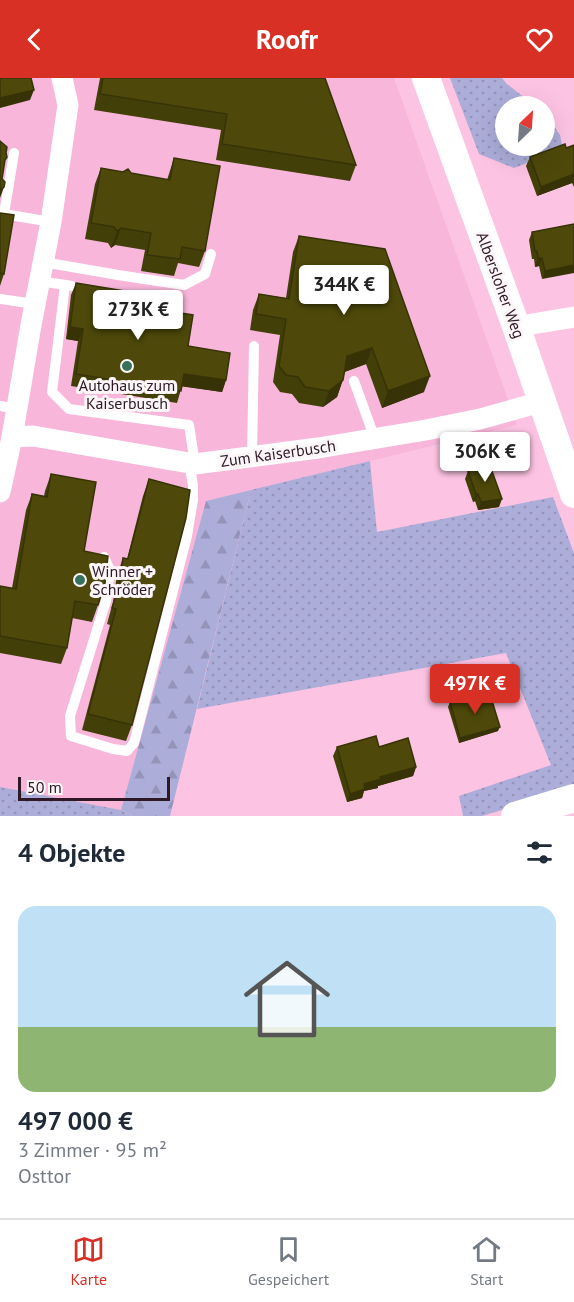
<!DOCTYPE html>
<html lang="de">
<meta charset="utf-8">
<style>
:root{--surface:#fff;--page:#f6f6f7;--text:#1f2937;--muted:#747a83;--line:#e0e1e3;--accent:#d93025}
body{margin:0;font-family:"PT Sans",sans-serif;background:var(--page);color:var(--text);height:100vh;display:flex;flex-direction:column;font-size:22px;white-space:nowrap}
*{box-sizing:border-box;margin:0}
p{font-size:20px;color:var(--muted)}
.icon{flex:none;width:33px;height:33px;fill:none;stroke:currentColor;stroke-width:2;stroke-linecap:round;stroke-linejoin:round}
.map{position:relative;height:738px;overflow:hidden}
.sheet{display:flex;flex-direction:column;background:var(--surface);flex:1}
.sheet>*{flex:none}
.needle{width:39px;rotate:25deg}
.controls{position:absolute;left:495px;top:18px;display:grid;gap:12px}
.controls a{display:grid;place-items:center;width:60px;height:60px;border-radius:50%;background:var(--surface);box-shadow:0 6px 24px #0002;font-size:30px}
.scale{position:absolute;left:18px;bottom:15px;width:152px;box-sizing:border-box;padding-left:6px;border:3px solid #2f1926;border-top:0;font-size:16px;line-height:21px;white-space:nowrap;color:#2f1926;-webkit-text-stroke:4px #fcf6f9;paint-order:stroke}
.price{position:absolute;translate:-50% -51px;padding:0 14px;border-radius:6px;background:#fff;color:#222;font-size:20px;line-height:39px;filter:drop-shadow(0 2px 3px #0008)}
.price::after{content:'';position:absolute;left:50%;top:36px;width:18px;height:14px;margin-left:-9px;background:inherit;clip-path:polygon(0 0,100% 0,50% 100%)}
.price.on{background:var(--accent);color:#fff}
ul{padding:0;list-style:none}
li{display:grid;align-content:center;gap:12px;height:318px;padding:0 18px}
li span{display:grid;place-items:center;height:186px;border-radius:18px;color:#555}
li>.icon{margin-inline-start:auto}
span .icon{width:108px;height:108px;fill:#fffc;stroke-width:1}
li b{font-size:26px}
h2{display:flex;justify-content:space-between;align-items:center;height:72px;padding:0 18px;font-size:26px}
header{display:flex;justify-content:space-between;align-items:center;height:78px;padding:0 18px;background:var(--accent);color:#fff;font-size:27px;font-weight:700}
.tab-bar{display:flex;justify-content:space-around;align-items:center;height:84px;border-top:2px solid var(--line);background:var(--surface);font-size:16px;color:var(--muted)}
.tab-bar a{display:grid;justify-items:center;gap:3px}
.tab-bar .on{color:var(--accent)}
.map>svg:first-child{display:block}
.built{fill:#f7b6da}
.grass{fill:url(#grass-dots)}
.forest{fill:url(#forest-firs)}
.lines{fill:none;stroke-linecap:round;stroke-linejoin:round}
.lane{stroke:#fff;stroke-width:10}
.street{stroke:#fff;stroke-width:21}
.secondary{stroke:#fff;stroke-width:28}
.wall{fill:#433f09}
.shaded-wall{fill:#373307}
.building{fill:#4e490a;stroke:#373307;stroke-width:1.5}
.poi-dot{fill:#38725a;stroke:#fcf6f9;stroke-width:2}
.labels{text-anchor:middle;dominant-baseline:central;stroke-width:6;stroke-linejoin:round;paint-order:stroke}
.street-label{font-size:16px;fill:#2f1926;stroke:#fcf6f9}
.poi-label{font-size:16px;fill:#2f1926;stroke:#fcf6f9}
</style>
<header><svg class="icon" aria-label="back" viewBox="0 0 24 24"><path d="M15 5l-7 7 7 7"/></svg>Roofr<svg class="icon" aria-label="heart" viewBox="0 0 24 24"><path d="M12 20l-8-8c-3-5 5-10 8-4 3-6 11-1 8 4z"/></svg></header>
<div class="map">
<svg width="574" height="738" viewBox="0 0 574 738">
<defs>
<pattern id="grass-dots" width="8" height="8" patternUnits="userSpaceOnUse" patternTransform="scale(1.5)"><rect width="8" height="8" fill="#acadd9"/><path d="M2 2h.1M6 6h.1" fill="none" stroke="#9494ba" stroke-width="1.8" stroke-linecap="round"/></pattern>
<pattern id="forest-firs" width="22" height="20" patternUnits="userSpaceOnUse" patternTransform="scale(1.5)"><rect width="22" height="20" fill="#acadd9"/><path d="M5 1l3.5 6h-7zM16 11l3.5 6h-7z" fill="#9494ba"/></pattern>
</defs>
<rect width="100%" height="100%" fill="#fdc3e3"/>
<path class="built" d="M0,0h394l123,347 -311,76 -85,309 -121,-23z"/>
<path class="grass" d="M450,0h52l5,6 28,22h-29v40h38l1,-33 15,22 3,14 -49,19 -35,-14z
M370,383l7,71 176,-35 21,56v235l-92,28h-19l-4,-20 92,-31 -45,-112 -309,56 54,-219z
M0,709l121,23 11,6h-132z"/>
<path class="forest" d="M251,412l-81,326h-38l-11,-6 85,-309z"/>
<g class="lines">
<path class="lane" d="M14,75l-10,61 47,8
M43,184l75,13 66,10 21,-11 6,-20
M39,203l33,5
M65,207l-13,107 17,17 120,16 6,39
M0,221l35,5
M354,303l21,58
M0,328l16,3
M252,379l2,-111
M104,479l6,13 -4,31 -36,115 1,20 42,13 14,2 7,-8 53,-207 6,-36v-15l-4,-22"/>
<path class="street" d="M517,251l15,-5 42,-7
M12,359l21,-1 162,28 123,-16 108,-18 54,-11 61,-17
M0,414l12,-55 19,-112 20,-103 17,-117 -6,-27"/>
<path class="secondary" d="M426,0l91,251 57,165
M515,738l59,-18"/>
</g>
<path class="wall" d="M100,0h225l31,87 -6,16 -134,-21 5,-30 -127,-20z
M574,67v42l-2,-4 -35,13 -11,-30 4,-9 36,-9z
M174,80l31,93 -6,16 -21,-4 -4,13 -33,-5 4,-21 -30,-5 -4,3 -3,-5 -23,-4 10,-55 6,-16 66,12z
M0,135l4,61 -4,12z
M574,146l-32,55 -3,-13 -4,1 -1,-8h-2l-3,-19 3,-8z
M299,158l125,156 -42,16 -16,-44 -21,8 -8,25 -14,10 -24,-4 -7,-9 -12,-2 -7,-10 7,-47 -30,-5 3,-20 6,-16 27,4 7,-46z
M76,205l72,25 78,72 -4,12 -40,-6 -5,17 -106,-17 7,-45 -12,-2 5,-44z
M468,393l31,36 -21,3 -3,-9 -2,1 -8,-23z
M51,396l33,77 14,54 -6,17 -20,-4 -5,30 -6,16 -61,-11v-67l12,2 14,-78 6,-16 12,2 1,-5z
M149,401l-17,246 -6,16 -44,-11 28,-105 -3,-1 6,-22 4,-27 6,-17 4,1 16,-63z
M450,624l48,29 -39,12 -11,-36z
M337,669h42l37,20 -3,9 -35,10v2l-14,3 -2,7 -15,4 -14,-46z"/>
<path class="shaded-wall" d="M34,12l-4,10 -30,8v-10z
M574,96v5l-2,4 -35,13 4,-9z
M4,109l-4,11v-8z
M121,150l-6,17 -4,3 6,-17z
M538,180h4l-3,8 -4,1z
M574,187v8l-32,6 3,-8z
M70,249l13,2 -5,12 -12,-2z
M372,270l-6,16 -25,9 6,-17z
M184,296l42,6 -4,12 -43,-6z
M430,298l-6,16 -42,16 6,-17z
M343,302l-6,17 -14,10 6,-16z
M476,416h2l-3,7 -2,1z
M502,421l-3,8 -21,3 3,-8z
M500,649l-2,4 -39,12 1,-5z
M416,689l-3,9 -35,10v2l-14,3 -2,7 -15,4 3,-8 14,-10 16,-7z"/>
<path class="building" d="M0,0h31l3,12 -34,8z
M103,0h222l31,87 -134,-21 5,-30 -127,-20z
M0,63l7,6 -1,6 1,4 -2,3 -3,19 3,3 -1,5 -4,3z
M565,66l1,4 8,-3v29l-33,13 -11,-30z
M174,80l46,8 -15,85 -23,-4 -2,12 -33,-4 4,-22 -30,-5 -4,3 -3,-4 -23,-4 10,-55 22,4 5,-3 3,4 39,7z
M0,135l14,2 -10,59 -4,-1z
M574,146v41l-29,6 -3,-13h-4l-1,-7h-2l-3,-19z
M299,158l86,13 45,127 -42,15 -16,-43 -25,8 -4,24 -14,11 -24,-4 -7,-10 -12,-2 -7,-9 7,-47 -30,-5 3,-20 30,5z
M76,205l74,12 -2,13 45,7 -5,31 42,7 -4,27 -42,-6 -3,17 -105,-17 7,-45 -13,-2z
M489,385l13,36 -21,3 -3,-8h-2l-8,-23z
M51,396l45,8 -12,69 24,5 -3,27 -7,22 -23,-4 -8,47 -67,-12v-50l16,3 16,-95 15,3z
M149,401l41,11 -4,28 -54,207 -44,-11 28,-105 -4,-1 7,-22 4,-28 5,1z
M489,613l11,36 -40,11 -10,-36z
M376,658l3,11 29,-9 8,29 -36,10 1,2 -17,5 1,5 -15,5 -13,-47z"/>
<g class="poi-dot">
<circle cx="127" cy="288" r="6"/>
<circle cx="80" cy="502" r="6"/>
</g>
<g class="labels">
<g class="street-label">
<text transform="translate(501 207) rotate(70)">Albersloher Weg</text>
<text transform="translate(278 375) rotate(-8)">Zum Kaiserbusch</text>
</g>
<g class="poi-label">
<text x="127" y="307">Autohaus zum<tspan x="127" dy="18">Kaiserbusch</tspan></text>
<text x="92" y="493" text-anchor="start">Winner +<tspan x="92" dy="18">Schröder</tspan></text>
</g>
</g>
</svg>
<div class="controls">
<a><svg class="needle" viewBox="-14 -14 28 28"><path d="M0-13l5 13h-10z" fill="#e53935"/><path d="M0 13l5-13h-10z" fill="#747a83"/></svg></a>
</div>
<div class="scale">50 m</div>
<b class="price" style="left:344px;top:238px">344K €</b>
<b class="price" style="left:138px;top:263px">273K €</b>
<b class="price" style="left:485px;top:405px">306K €</b>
<b class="price on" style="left:475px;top:637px">497K €</b>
</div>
<section class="sheet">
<h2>4 Objekte<svg class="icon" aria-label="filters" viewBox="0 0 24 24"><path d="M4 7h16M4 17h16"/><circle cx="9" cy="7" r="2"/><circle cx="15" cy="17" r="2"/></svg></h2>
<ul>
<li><span style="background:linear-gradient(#bfe0f5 65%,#8fb573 0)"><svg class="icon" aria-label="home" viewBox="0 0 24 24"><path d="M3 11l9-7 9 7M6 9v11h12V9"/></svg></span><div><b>497 000 €</b><p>3 Zimmer · 95 m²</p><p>Osttor</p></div></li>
</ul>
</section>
<nav class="tab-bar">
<a class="on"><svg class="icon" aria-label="map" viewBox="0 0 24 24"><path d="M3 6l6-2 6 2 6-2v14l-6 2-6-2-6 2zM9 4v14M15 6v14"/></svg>Karte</a>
<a><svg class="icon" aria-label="saved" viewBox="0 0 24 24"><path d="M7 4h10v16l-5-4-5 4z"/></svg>Gespeichert</a>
<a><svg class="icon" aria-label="home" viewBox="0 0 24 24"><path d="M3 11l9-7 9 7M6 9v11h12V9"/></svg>Start</a>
</nav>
